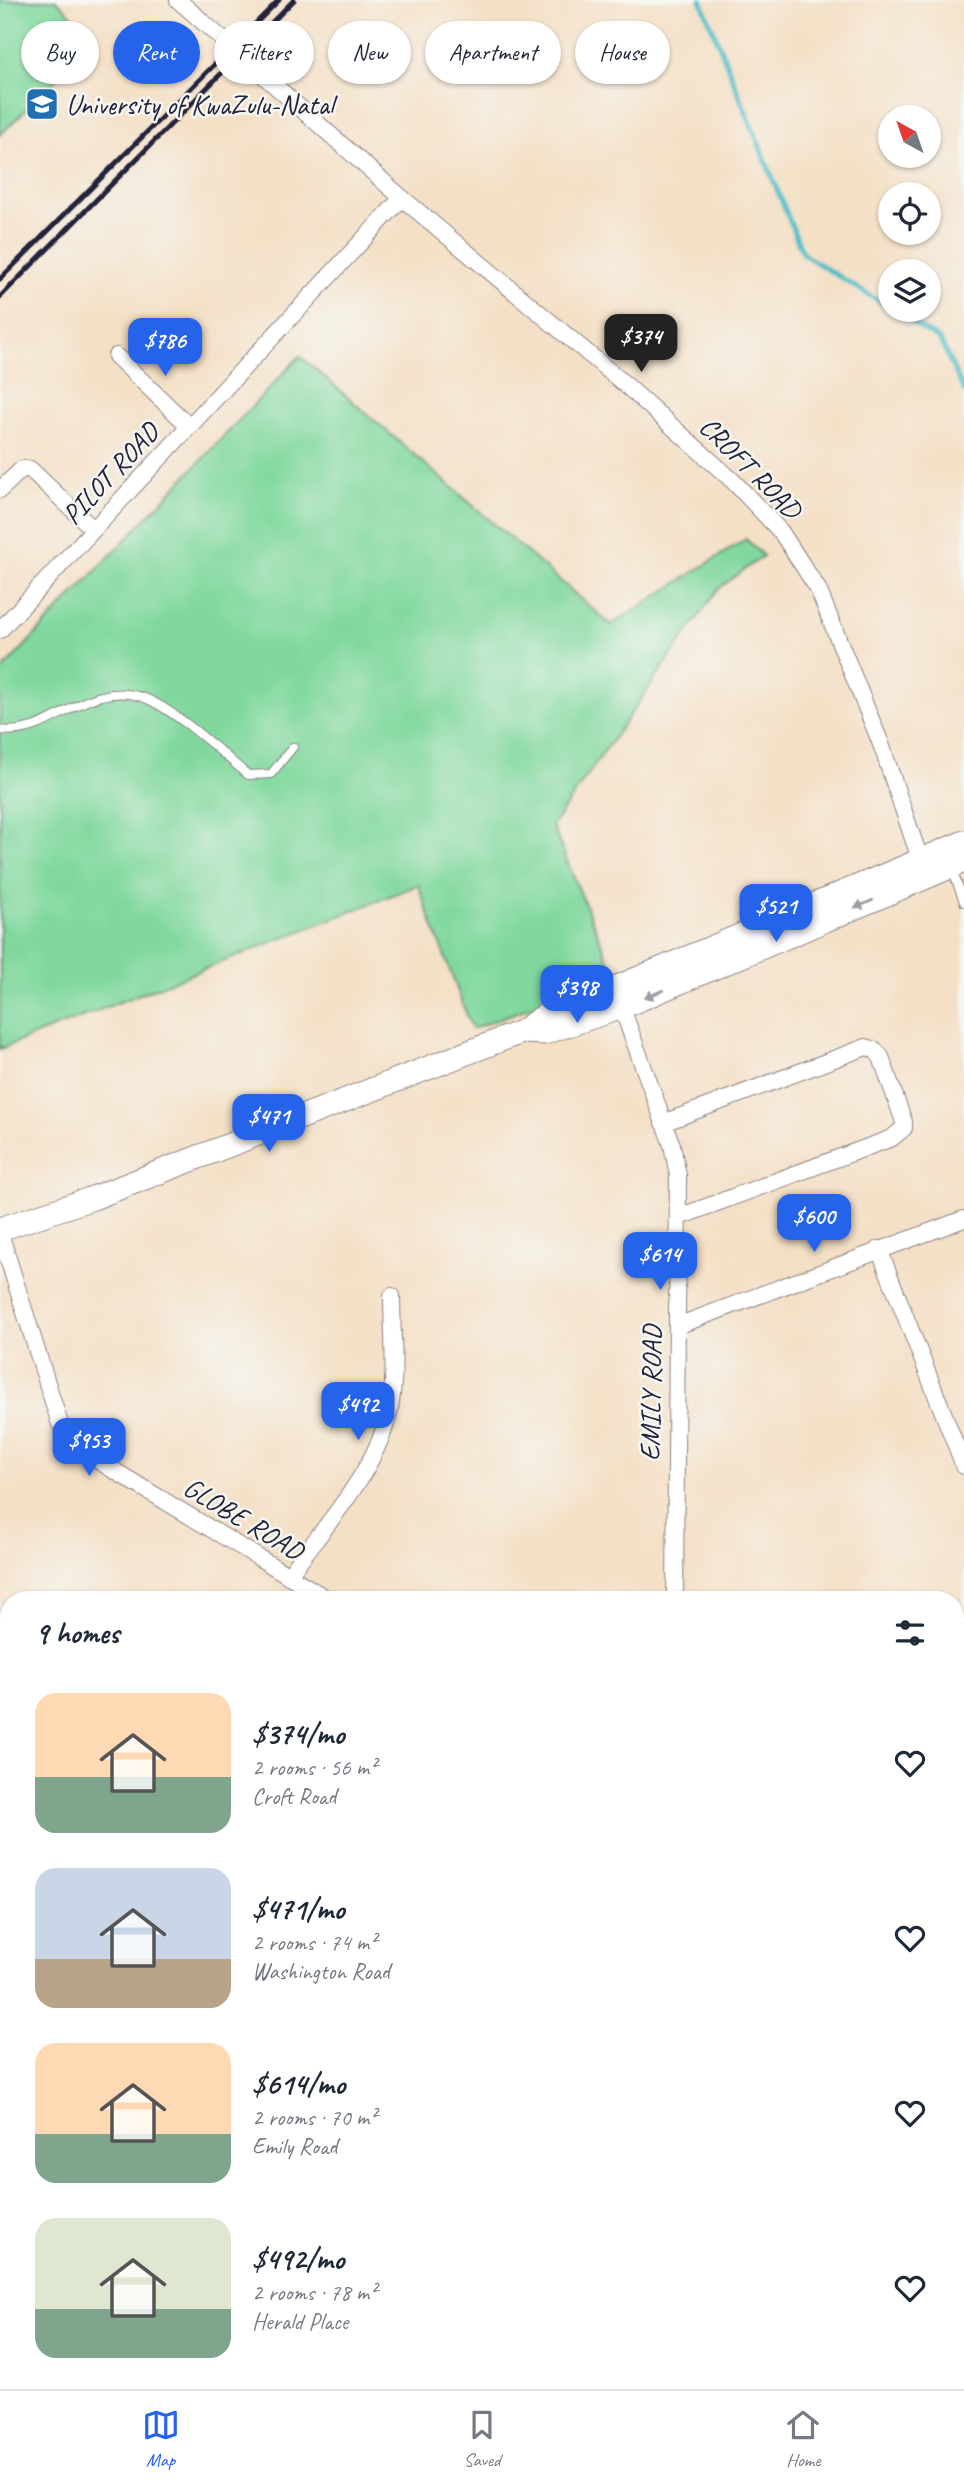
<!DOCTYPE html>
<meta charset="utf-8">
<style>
body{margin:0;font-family:Caveat,sans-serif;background:#f2f2f3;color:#1f2937;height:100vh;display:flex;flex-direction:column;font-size:26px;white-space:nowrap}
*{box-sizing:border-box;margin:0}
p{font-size:23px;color:#747a83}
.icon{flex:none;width:38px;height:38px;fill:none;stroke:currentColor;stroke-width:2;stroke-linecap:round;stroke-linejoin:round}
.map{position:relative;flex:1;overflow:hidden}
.drawer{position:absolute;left:0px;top:1591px;width:964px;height:800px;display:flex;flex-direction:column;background:#fff;border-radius:28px 28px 0 0;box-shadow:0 2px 5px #0004}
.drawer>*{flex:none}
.banner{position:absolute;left:21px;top:21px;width:922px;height:63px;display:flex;gap:14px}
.needle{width:46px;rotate:320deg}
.fabs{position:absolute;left:878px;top:105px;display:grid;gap:14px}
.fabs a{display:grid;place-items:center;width:63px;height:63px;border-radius:50%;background:#fff;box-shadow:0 2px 5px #0004;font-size:35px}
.price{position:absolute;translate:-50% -60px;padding:0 16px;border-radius:14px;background:#2563eb;color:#fff;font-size:23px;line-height:46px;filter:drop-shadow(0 2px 4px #0008)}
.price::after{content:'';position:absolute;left:50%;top:42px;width:21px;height:16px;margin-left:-10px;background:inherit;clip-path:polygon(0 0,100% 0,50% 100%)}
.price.current{background:#222;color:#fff}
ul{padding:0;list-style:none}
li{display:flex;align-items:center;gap:21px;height:175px;padding:0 35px}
li span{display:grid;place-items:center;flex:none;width:196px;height:140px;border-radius:21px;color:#555}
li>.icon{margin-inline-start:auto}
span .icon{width:84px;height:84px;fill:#fffc;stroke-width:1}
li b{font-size:30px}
h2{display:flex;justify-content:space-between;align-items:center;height:84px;padding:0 35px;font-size:30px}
.pill{padding:0 24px;border-radius:32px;background:#fff;box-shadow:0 2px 5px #0004;font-size:24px;line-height:63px}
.pill.current{background:#2563eb;color:#fff}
.dock{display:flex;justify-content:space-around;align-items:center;height:98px;border-top:2px solid #e0e1e3;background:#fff;font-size:19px;color:#747a83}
.dock a{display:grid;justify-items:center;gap:4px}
.dock .current{color:#2563eb}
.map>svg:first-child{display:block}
.green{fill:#80d89d;stroke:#517d6c;stroke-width:2}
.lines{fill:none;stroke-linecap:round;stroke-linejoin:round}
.stream{stroke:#4fbdc7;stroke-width:5}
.service-casing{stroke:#8b8180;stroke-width:10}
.minor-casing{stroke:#8b8180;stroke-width:18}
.secondary-casing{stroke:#8b8180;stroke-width:25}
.service{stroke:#fff;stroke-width:8}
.minor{stroke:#fff;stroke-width:16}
.secondary{stroke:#fff;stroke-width:23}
.rail{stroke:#22223b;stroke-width:5}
.oneway{fill:#9c9ca7}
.labels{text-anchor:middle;stroke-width:5;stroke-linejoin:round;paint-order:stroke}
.poi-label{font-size:28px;fill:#22223b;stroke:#f6f6f2;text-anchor:start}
.street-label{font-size:28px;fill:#22223b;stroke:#f6f6f2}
</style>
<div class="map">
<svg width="964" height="2389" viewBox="0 0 964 2389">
<rect width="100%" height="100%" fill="#f6f6f2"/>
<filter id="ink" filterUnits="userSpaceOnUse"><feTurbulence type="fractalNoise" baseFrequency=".0143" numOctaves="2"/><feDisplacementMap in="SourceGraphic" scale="14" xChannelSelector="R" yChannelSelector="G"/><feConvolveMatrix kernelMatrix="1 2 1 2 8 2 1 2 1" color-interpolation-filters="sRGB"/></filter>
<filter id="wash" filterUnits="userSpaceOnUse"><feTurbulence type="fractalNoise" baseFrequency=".00686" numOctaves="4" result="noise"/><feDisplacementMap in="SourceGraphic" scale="28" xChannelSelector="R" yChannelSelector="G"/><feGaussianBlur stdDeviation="1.57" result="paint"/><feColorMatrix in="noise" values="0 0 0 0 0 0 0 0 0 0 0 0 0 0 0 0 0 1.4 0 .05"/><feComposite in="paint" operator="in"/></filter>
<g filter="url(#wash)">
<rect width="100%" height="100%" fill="#f4e0c6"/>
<path class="green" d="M0,0h56l41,39 -97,96z
M300,356l311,269 135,-86 17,17 -45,33 -166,237 63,149 -143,54 -54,-144 -418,164v-377z"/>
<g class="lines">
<path class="stream" d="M701,0l102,254 88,55
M892,310l48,30 24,51"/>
</g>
</g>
<g filter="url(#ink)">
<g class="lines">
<defs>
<path id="service" d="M0,730c30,4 50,-11 76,-24 19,-10 41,-16 62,-10 29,6 86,59 110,79l23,-1 22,-27
M952,869l12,33"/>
<path id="minor" d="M178,0l224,198 225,188 106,95 48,51 37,57 63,155 42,124
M116,356l73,70
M0,490l22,-21h8l63,60
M0,630l402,-432
M619,1000l53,145 6,30 -3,425
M663,1123l203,-76 9,3 6,7 23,65v6l-12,10 -213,79
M0,1233l60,191 10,17 25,18 234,141
M879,1249l85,217
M677,1326l287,-107
M288,1576c36,-49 86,-102 101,-163 8,-36 3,-79 3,-117
M0,1841l9,5
M956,1962l8,5
M0,2116l9,-16
M39,2389l1,-7
M277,2389l4,-7"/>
<path id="secondary" d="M521,1032l23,1 78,-26 342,-146
M0,1229l93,-31 428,-166 29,-20 65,-24 349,-146"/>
</defs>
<use href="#service" class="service-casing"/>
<use href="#minor" class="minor-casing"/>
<use href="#secondary" class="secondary-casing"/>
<use href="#service" class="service"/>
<use href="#minor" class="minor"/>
<use href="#secondary" class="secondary"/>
<path class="rail" d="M0,279l279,-279
M0,297l294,-297"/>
</g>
<defs><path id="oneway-solid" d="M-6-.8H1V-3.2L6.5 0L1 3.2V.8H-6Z" transform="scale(1.75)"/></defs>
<g class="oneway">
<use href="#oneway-solid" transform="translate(864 904) rotate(157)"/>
<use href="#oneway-solid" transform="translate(654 994) rotate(157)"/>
</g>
</g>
<defs>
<symbol id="university-square" viewBox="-11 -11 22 22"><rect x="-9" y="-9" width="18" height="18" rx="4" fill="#1f6fb2" stroke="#f6f6f2"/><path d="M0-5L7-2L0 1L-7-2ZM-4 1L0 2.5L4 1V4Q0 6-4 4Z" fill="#fff"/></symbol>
</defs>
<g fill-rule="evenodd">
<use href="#university-square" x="23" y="85" width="38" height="38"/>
</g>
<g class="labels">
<g class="poi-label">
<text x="66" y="114">University of KwaZulu-Natal</text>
</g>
<g class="street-label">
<text transform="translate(751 467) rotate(45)" y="10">CROFT ROAD</text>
<text transform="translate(110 473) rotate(-47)" y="10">PILOT ROAD</text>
<text transform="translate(650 1393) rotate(-89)" y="10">EMILY ROAD</text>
<text transform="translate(244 1518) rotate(31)" y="10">GLOBE ROAD</text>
</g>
</g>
</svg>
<div class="fabs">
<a><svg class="needle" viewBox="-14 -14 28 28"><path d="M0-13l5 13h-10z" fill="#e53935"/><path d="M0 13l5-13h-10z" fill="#747a83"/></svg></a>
<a><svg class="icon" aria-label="locate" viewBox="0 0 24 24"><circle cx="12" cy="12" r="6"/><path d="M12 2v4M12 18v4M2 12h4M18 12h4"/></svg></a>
<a><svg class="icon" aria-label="layers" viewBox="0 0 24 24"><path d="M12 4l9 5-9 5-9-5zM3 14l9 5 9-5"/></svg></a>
</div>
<b class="price current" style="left:641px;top:374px">$374</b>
<b class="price" style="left:165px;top:378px">$786</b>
<b class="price" style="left:776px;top:944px">$521</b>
<b class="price" style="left:577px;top:1025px">$398</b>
<b class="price" style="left:269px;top:1154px">$471</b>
<b class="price" style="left:814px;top:1254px">$600</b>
<b class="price" style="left:660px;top:1292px">$614</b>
<b class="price" style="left:358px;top:1442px">$492</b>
<b class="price" style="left:89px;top:1478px">$953</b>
<div class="banner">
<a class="pill">Buy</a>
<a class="pill current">Rent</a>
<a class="pill">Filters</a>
<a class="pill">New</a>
<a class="pill">Apartment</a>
<a class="pill">House</a>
</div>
<section class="drawer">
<h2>9 homes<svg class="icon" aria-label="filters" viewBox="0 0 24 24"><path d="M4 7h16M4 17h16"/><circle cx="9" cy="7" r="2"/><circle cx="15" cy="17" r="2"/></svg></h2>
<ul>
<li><span style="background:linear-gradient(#ffd9b3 60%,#7fa58c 0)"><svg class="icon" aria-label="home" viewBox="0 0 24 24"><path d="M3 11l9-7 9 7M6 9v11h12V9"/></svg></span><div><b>$374/mo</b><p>2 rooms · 56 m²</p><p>Croft Road</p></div><svg class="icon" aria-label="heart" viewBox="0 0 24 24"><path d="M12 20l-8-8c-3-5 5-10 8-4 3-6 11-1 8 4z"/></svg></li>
<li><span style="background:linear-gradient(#c9d6e8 65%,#b9a48a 0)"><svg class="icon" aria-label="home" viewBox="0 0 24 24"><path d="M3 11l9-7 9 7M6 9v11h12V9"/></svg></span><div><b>$471/mo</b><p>2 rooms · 74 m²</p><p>Washington Road</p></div><svg class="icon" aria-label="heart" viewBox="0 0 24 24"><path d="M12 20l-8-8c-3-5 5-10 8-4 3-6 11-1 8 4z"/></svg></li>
<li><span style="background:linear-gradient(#ffd9b3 65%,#7fa58c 0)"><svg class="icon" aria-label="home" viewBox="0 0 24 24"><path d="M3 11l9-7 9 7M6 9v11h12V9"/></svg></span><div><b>$614/mo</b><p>2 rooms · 70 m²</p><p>Emily Road</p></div><svg class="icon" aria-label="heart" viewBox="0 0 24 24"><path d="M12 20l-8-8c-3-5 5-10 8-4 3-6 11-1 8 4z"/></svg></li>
<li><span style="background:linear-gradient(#dfe7d0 65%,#7fa58c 0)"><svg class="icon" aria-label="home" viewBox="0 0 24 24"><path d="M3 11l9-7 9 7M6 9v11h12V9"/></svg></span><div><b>$492/mo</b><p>2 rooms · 78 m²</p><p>Herald Place</p></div><svg class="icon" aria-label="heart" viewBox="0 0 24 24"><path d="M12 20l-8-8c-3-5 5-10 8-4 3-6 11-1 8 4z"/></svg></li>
</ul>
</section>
</div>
<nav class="dock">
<a class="current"><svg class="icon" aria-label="map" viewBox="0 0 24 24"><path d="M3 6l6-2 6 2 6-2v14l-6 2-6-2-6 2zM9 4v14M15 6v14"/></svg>Map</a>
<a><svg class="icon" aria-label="saved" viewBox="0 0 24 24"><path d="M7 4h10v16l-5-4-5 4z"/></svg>Saved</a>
<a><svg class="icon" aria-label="home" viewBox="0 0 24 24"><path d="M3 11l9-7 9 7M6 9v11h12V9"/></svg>Home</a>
</nav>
